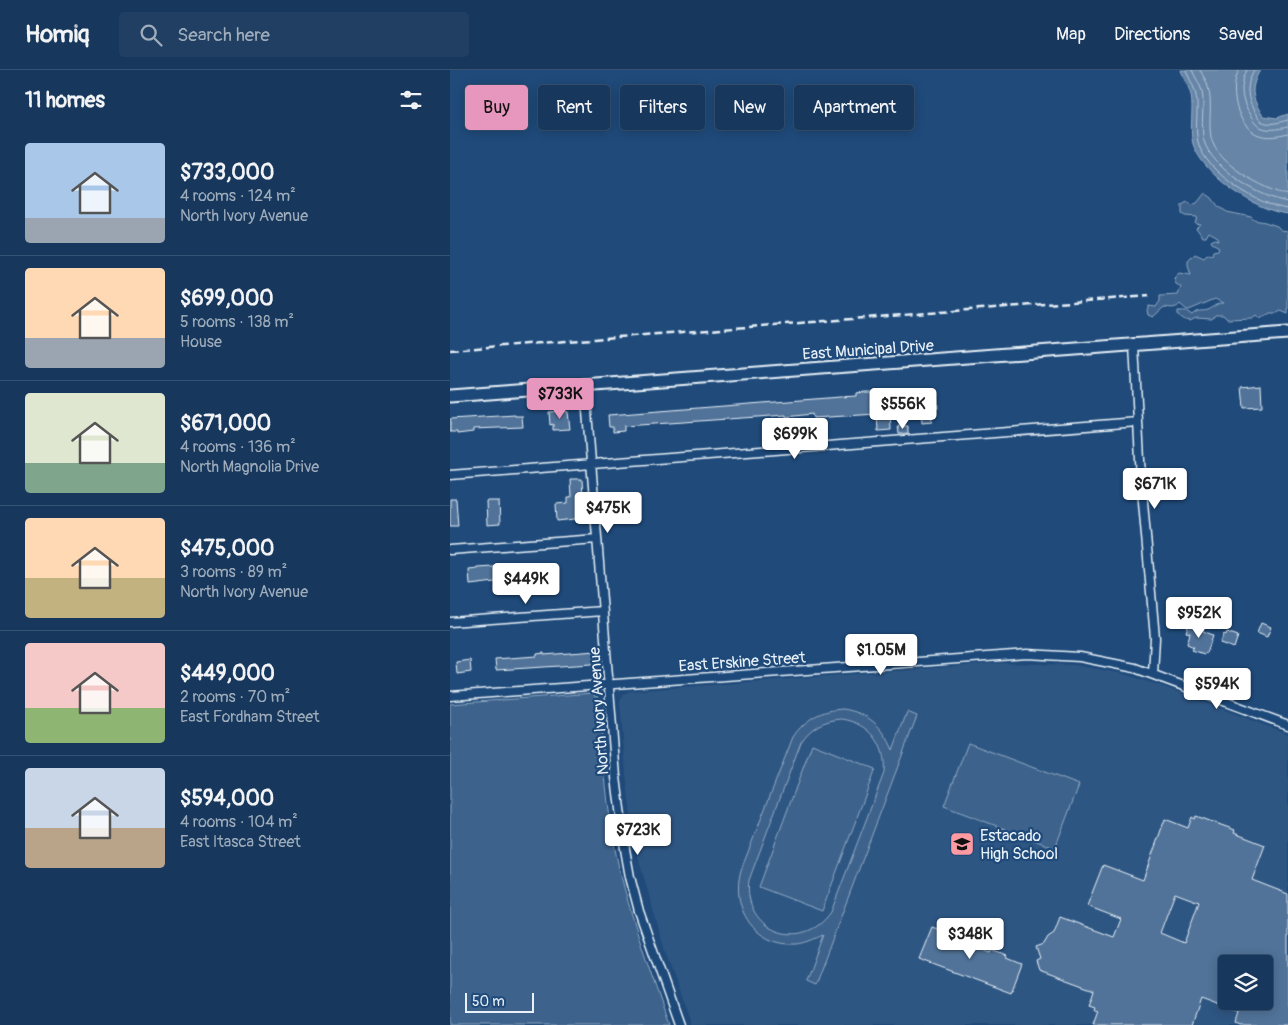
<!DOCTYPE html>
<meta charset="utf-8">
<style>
body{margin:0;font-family:Pangolin,sans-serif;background:#203f62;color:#f1f3f6;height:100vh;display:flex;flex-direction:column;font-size:19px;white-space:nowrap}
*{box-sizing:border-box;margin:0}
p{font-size:16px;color:#9eacbb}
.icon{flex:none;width:28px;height:28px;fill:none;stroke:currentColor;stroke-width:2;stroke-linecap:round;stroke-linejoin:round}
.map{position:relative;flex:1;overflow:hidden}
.details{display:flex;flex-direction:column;background:#17385c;width:450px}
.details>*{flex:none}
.guide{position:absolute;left:15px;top:15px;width:475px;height:45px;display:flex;gap:10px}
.buttons{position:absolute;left:768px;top:885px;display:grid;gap:10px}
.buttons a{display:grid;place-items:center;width:55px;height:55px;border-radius:5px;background:#17385c;box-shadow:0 2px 12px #0003,0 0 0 1px #365272;font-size:25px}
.scale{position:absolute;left:15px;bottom:12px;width:69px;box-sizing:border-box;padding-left:5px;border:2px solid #e8f1f8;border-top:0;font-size:14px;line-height:18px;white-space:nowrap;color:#e8f1f8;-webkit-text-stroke:4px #1f4a7a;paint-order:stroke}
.price{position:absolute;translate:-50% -42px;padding:0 11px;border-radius:5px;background:#fff;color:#222;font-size:16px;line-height:32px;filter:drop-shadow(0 1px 2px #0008)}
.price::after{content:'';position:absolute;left:50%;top:30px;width:15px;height:11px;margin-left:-8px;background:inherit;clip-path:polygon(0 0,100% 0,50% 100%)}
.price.on{background:#e797bd;color:#111}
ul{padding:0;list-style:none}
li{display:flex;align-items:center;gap:15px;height:125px;padding:0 25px}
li+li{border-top:1px solid #365272}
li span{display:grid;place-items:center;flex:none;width:140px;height:100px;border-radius:5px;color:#555}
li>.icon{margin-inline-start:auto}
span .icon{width:60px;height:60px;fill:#fffc;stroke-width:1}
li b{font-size:21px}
h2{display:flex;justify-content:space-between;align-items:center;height:60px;padding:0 25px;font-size:21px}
.tag{padding:0 18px;border-radius:5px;background:#17385c;box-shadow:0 2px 12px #0003,0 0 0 1px #365272;font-size:18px;line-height:45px}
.tag.on{background:#e797bd;color:#111}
header{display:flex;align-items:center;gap:30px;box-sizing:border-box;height:70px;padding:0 25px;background:#17385c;border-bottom:1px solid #365272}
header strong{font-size:24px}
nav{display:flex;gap:28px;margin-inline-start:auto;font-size:18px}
.search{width:350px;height:45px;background:#203f62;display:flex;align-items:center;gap:12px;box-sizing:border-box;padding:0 18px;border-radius:5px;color:#9eacbb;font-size:19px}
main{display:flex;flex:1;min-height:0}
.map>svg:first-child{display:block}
.built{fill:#2e5683;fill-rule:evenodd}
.green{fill:#3c628c;stroke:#92aac2;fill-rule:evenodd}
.water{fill:#6685a7;stroke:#9ab0c7}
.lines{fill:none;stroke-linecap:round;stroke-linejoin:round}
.shore{stroke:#b4c6d8;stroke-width:1}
.building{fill:#517399;stroke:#e8f1f8;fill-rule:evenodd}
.street-casing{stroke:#e8f1f8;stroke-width:11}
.secondary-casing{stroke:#e8f1f8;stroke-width:15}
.street{stroke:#1f4a7a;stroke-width:8}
.secondary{stroke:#1f4a7a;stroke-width:11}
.rail{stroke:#e8f1f8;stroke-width:2.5;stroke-dasharray:8 4;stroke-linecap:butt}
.labels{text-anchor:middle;stroke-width:4.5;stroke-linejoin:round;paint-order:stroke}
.street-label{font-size:16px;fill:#e8f1f8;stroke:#1f4a7a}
.poi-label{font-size:16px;fill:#e8f1f8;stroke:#1f4a7a;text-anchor:start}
</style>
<header>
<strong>Homiq</strong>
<div class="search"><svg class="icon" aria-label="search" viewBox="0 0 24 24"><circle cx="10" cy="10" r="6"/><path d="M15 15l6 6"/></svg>Search here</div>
<nav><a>Map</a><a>Directions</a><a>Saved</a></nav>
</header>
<main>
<section class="details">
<h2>11 homes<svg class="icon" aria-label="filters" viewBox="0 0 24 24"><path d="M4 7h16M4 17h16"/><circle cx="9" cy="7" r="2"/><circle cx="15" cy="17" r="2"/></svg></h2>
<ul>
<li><span style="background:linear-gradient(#a9c7e8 75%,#9aa5b1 0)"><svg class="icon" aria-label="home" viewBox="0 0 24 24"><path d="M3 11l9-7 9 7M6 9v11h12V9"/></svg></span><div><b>$733,000</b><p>4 rooms · 124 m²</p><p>North Ivory Avenue</p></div></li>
<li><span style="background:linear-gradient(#ffd9b3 70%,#9aa5b1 0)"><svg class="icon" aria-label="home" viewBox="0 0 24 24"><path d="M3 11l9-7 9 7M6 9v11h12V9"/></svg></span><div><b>$699,000</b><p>5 rooms · 138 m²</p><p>House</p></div></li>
<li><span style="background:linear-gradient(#dfe7d0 70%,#7fa58c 0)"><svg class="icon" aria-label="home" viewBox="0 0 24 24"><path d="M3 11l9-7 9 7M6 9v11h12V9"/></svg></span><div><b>$671,000</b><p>4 rooms · 136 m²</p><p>North Magnolia Drive</p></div></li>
<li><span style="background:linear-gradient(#ffd9b3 60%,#c2b280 0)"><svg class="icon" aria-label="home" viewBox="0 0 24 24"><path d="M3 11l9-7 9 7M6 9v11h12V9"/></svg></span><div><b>$475,000</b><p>3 rooms · 89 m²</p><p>North Ivory Avenue</p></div></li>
<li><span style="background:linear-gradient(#f6c9c9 65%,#8fb573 0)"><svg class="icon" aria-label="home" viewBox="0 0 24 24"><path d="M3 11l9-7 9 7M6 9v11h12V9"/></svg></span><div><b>$449,000</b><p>2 rooms · 70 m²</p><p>East Fordham Street</p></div></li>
<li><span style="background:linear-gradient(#c9d6e8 60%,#b9a48a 0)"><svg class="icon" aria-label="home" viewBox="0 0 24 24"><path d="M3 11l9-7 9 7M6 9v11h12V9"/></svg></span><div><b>$594,000</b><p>4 rooms · 104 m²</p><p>East Itasca Street</p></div></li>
</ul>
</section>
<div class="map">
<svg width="838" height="955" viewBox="0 0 838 955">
<rect width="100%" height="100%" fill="#1f4a7a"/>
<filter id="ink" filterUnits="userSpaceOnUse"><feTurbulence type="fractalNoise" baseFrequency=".02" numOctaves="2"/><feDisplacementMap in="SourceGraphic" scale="10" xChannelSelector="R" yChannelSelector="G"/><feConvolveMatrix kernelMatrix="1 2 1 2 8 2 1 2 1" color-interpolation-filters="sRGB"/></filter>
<g filter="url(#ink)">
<path class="built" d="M550,593l75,2 49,9 40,13 124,47v291h-597l-26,-74 -25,-87 -8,-39 -6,-52 -6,-71 3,-8 7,-3zM776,894h38v37h-38z"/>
<path class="green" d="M755,123l7,5 6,8 9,6 24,5 3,3 11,2 12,4 4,4 7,1v83l-7,-3 -4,2h-7l-10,6 -4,-4 -4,3 -25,1 -4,-4h-8l-3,4 -16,-1 -6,3 -5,-1 -7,-5v-4h8l6,4c6,-6 9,-3 16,-5 6,-2 7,-7 15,-7l-8,-4 -26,11h-2l-7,-6c-4,5 -9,4 -16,3l-11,10 -5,-2 -1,-5 2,-4 7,1 4,-6v-5l18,-1 3,-8 -5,-3 -2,-6 5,-5 12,2 -3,-9v-5l7,-7 9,4 4,-4 4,1 1,-4 5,-1 1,-3 -7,-4 -1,-2 4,-2 3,1v-3l-9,-5 -3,5h-3l-7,-9 4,-4 -5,-1 2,-6 -12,-1 -3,-2v-9l5,-3 5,3 5,-2z
M143,623h4l-3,2 1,2 2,-1 2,5c5,56 7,112 20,167 13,53 32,105 50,157h-219v-321z
M393,639c25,4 40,17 50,41l14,-38 10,4 -102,269 -9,-4 17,-46c-9,4 -17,8 -26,9 -42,3 -67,-36 -56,-74l52,-133c12,-18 28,-27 50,-28zM392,649c28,4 45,26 42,54l-53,139c-29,42 -89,19 -82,-32l52,-138c10,-15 23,-22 41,-23z
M518,673l111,42 -24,63 -111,-42z
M362,674l63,25 -53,142 -63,-24z"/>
<path class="water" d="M731,0h79c-11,20 -8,28 3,46l14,2 11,-4v100c-32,-3 -85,-39 -95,-70 -4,-16 1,-33 -2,-49 -2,-9 -8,-16 -10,-25z"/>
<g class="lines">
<path class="shore" d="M736,0c2,7 7,14 9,21 5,17 -1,34 3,51 7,30 61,64 90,67
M742,0c3,7 8,14 10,21 3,16 -2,34 2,50 8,28 57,57 84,61
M750,0c3,6 7,11 8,17 5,17 0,34 3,50 5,27 53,52 77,58
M789,0c-10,18 -3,51 14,62 10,7 24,5 35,2
M797,0c-8,16 -6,30 3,45 2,4 4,8 7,10 9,7 21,4 31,2
M804,0c-8,14 -8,26 0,41 2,3 4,8 7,10 8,5 19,1 27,-1"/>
</g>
<path class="building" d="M811,315l1,22 -18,1 -2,-21z
M479,319l2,4h5l2,15 -7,2 1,12 -10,1 -1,-12 -31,1 1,18 -13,1 -1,-17 -64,4 -1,-4 -26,3v-2l-102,7 -60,4v5l-11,1v-5h-4l-1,-12 232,-18 16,-1v-3l10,-1h21l2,3 29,-1 1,-4z
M113,341l5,1 2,17 -17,1v-6l-3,1 -1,-13z
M65,345v1h7l1,11 -50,2v3l-16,2v-2h-7v-13z
M448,356h10v8h-9z
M120,409h12l2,39 -27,3 -1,-17 12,-1v-6h3z
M0,429h6l2,27h-8z
M36,431h13l1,23 -13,1z
M69,493l1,1h21v10l-39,2 1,5 -33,4 -1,-15 9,-1v-1l31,-2v-2z
M739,553l15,5 -1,3 10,4 -6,18 -3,1 -12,-4 2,-3 -7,-3 3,-11 -4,-1z
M811,553l10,4 -4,10 -10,-4z
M777,562l11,4 -4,12 -14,-5 4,-9 2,1z
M146,581l1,12 -5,1 -96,6 -1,-11 42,-3v-2l7,-1v2z
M20,590l1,12 -14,2 -1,-12z
M746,746l39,14 -1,3 31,12 -13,35 36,14v131h-48l-4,-2 3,-10 -38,-14 -9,26h-99l5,-14 -4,-1 1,-3 -6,-2 5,-15 -55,-20 -3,-9 4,-2 -4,-12 8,-3 4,-7 6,-4 6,-16 54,20 7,-18 -34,-13 16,-41 40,15 22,-61 23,9 4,-11 3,2zM725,823l24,9 -15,41 -24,-10zM776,894h38v37h-38z
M482,857l36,13 -1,3 24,10 1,-3 16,6 -1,2 15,6 -11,29 -92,-34z"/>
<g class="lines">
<defs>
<path id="street" d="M684,275l7,134 14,159 -2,36
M135,316l31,391 9,72 5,28 9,34 40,114
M0,405l688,-53
M0,480l147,-11
M0,552l153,-11
M0,626l577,-42 53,3 55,11 153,57"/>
<path id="secondary" d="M0,326l838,-63"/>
</defs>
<use href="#street" class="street-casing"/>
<use href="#secondary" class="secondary-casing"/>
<use href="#street" class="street"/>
<use href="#secondary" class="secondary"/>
<path class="rail" d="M0,280l699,-54"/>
</g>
</g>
<defs>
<symbol id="school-square" viewBox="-11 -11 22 22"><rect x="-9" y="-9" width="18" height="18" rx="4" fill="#ff9aa2" stroke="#1f4a7a"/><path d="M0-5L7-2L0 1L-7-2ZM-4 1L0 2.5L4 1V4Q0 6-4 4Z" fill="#111"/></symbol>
</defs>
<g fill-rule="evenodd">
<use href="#school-square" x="498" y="760" width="28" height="28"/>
</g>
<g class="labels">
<g class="street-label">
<text transform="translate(418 279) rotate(-4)" y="6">East Municipal Drive</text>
<text transform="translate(292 591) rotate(-4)" y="6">East Erskine Street</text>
<text transform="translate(148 641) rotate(-94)" y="6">North Ivory Avenue</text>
</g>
<g class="poi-label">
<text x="530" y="771">Estacado<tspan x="530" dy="18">High School</tspan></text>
</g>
</g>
</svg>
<div class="buttons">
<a><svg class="icon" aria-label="layers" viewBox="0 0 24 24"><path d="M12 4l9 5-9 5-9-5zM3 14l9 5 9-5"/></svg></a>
</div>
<div class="scale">50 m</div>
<b class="price on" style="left:110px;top:350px">$733K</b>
<b class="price" style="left:453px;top:360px">$556K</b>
<b class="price" style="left:345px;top:390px">$699K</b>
<b class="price" style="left:705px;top:440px">$671K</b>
<b class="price" style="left:158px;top:464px">$475K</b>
<b class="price" style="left:76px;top:535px">$449K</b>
<b class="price" style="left:749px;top:569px">$952K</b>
<b class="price" style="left:431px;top:606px">$1.05M</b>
<b class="price" style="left:767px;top:640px">$594K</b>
<b class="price" style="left:188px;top:786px">$723K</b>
<b class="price" style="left:520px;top:890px">$348K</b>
<div class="guide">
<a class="tag on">Buy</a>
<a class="tag">Rent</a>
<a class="tag">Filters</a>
<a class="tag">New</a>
<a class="tag">Apartment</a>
</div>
</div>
</main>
